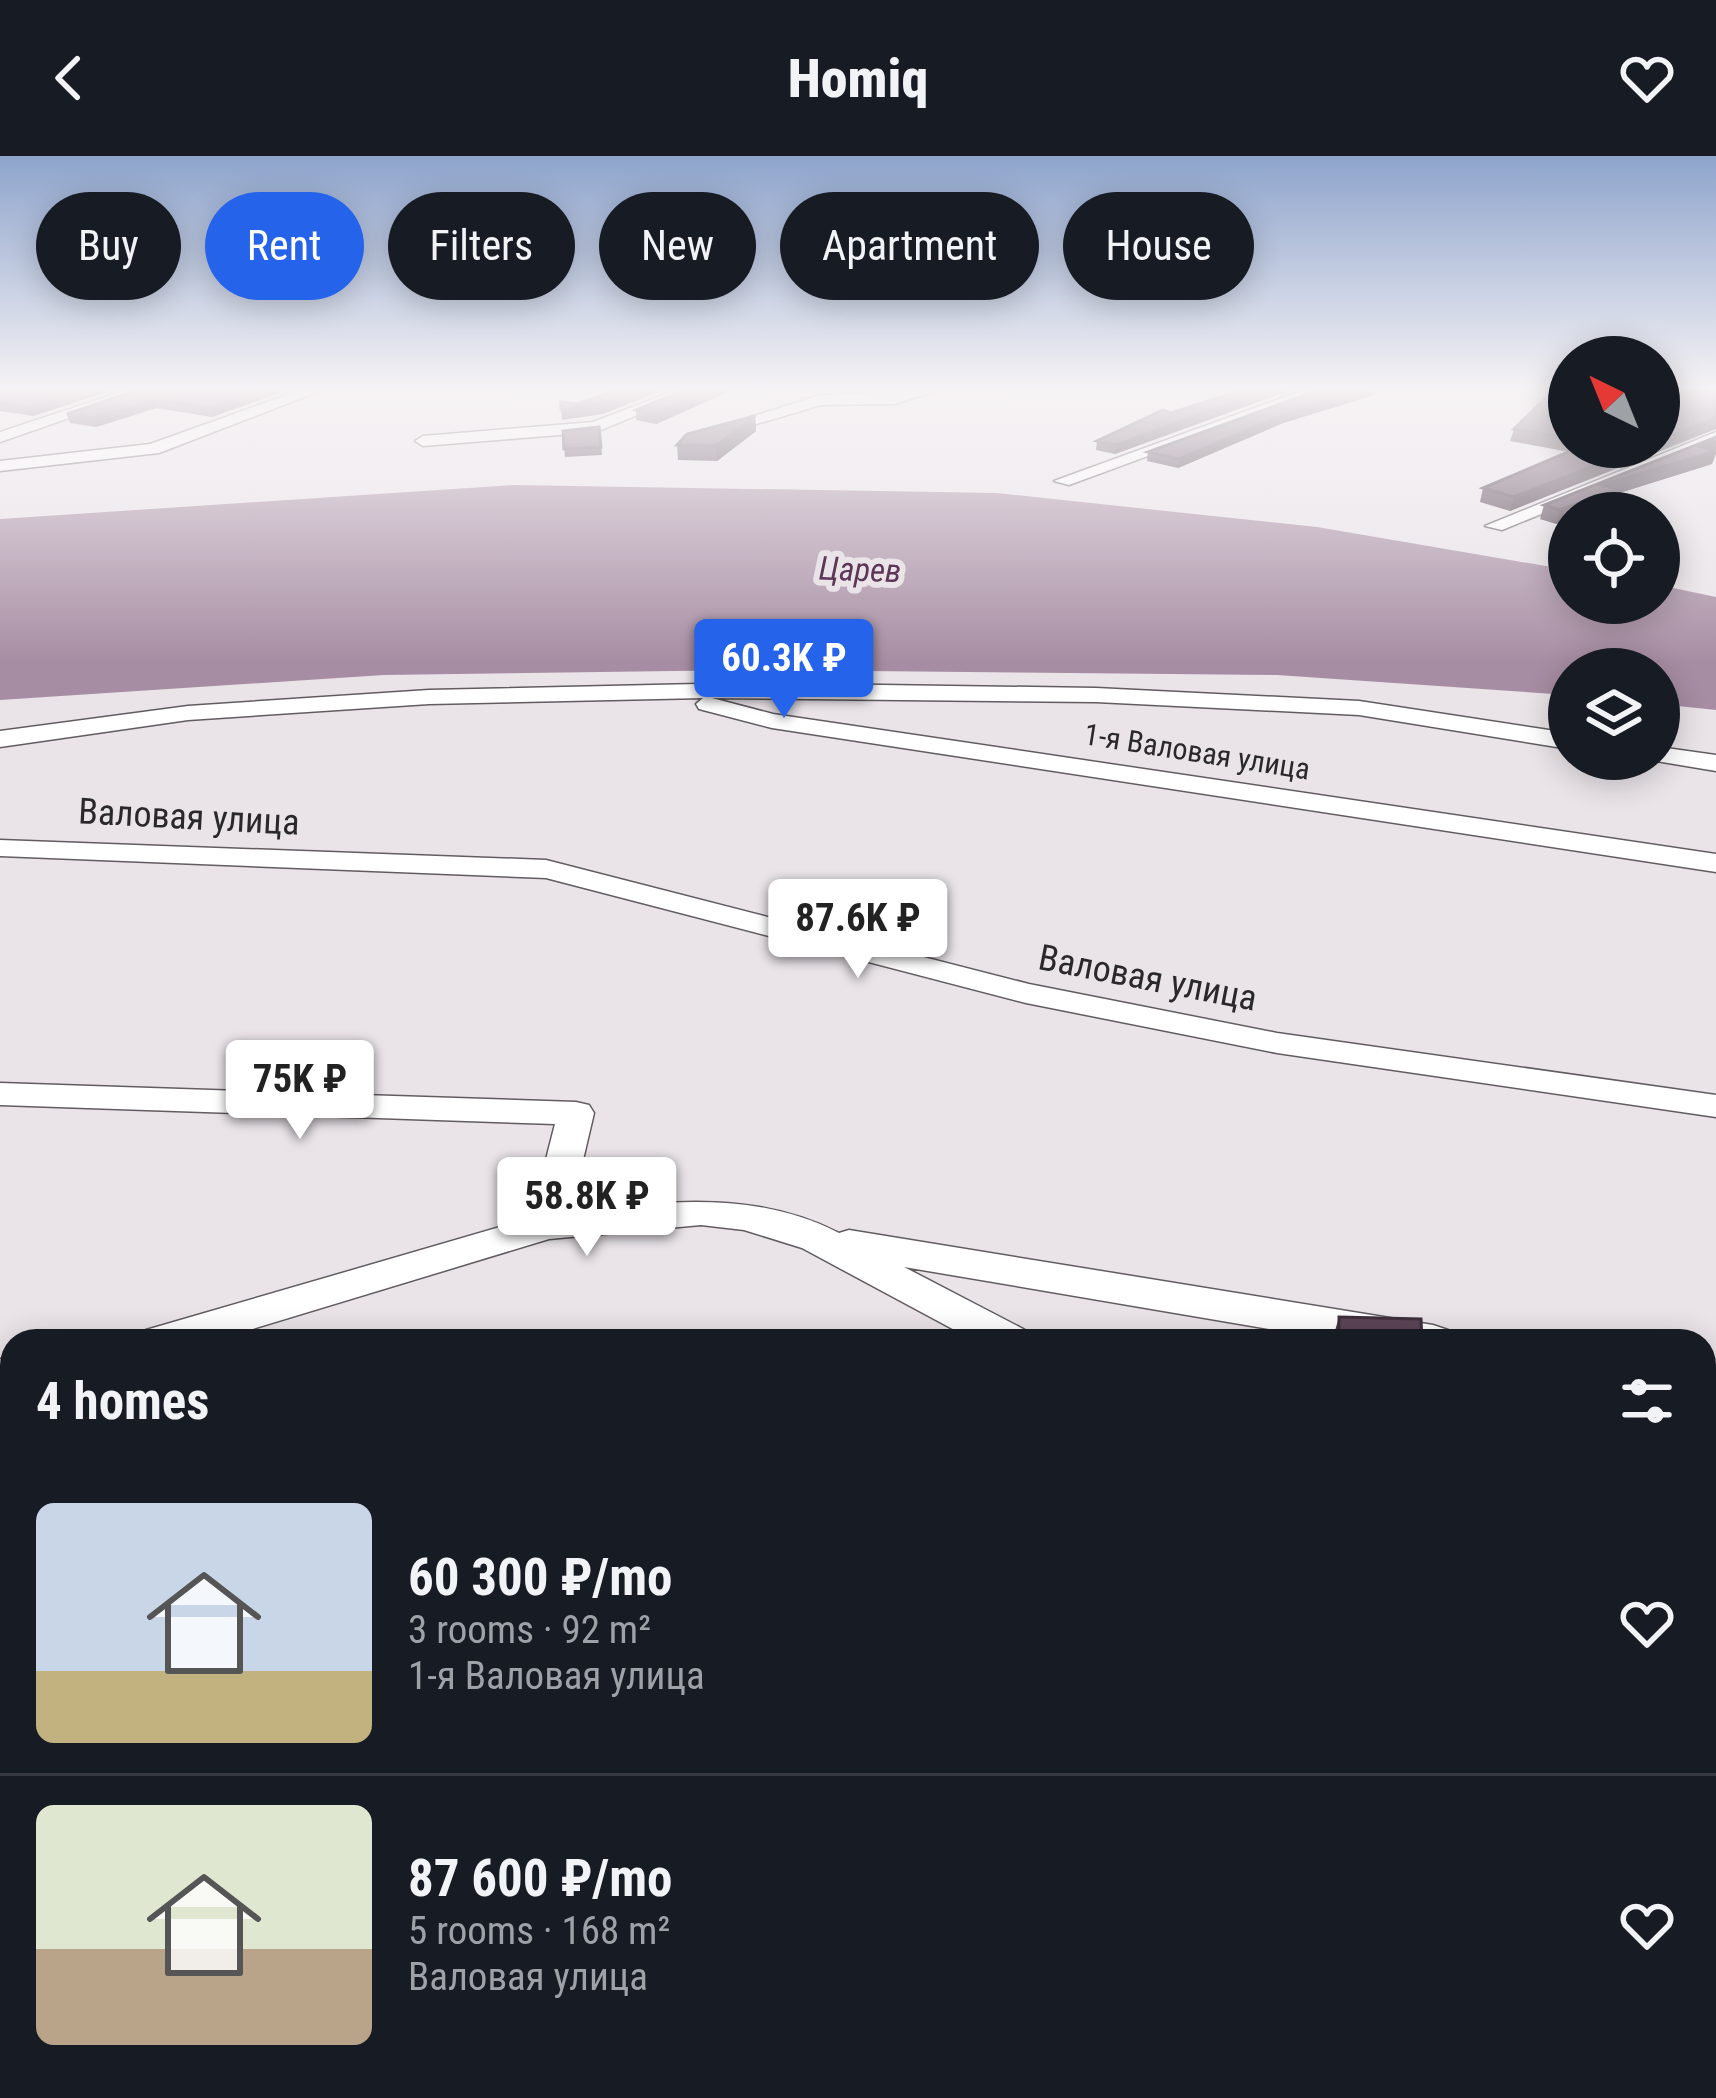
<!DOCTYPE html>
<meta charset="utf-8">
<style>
body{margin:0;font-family:"Roboto Condensed",sans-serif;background:#242831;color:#f1f3f6;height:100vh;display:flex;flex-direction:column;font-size:45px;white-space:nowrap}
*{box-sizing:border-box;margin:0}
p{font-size:39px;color:#9ea1a6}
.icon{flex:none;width:66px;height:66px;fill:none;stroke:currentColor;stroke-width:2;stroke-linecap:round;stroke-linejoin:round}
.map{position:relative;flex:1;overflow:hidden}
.drawer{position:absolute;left:0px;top:1173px;width:1716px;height:771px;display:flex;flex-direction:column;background:#171b24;border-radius:36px 36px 0 0;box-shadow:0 6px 30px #0003}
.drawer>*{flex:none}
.hud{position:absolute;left:36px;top:36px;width:1644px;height:108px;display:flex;gap:24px}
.needle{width:78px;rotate:317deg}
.fabs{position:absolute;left:1548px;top:180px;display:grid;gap:24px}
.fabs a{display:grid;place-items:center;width:132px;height:132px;border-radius:50%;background:#171b24;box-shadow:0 6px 30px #0003;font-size:60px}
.price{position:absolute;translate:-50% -102px;padding:0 27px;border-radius:12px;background:#fff;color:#222;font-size:39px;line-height:78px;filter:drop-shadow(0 3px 6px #0008)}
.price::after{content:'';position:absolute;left:50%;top:72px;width:36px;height:27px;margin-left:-18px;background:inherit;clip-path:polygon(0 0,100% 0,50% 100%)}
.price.current{background:#2563eb;color:#fff}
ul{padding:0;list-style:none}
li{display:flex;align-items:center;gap:36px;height:300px;padding:0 36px}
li+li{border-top:3px solid #363941}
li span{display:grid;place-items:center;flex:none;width:336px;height:240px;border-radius:18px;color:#555}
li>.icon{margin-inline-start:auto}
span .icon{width:144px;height:144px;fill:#fffc;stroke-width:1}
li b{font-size:51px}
h2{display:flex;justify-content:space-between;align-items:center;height:144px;padding:0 36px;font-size:51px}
.chip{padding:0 42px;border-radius:54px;background:#171b24;box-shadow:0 6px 30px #0003;font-size:42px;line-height:108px}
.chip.current{background:#2563eb;color:#fff}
header{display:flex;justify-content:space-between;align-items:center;height:156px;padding:0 36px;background:#171b24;font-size:54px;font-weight:800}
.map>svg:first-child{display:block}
.water{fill:#a78da3}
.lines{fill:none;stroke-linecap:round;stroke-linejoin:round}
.street-casing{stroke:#625c61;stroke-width:3}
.street{fill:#fff;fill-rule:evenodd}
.wall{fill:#4e3a4b}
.shaded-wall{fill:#40303d}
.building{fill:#5b4457;stroke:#40303d;stroke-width:3}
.labels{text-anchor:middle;stroke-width:12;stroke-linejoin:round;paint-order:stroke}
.far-street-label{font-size:30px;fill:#2a282a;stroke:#eae4e9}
.far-water-label{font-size:33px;font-style:italic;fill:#5d3758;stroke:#eae4e9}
.street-label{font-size:36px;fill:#2a282a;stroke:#eae4e9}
</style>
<header><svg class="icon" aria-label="back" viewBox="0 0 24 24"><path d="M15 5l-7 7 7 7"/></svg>Homiq<svg class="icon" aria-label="heart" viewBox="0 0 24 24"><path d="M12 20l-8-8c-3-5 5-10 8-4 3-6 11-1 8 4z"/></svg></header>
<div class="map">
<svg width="1716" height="1942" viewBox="0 0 1716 1942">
<rect width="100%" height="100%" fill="#eae4e9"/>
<path class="water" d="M514,329l482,8 321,34 252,43v33h90v-18l57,12v113l-57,-6v-35h-90v26l-292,-20 -528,-5 -365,5 -384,25v-181z"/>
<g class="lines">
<defs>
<path id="street" d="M124,235h23l-147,51v-10z
M298,235h22l-161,62 -159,18v-10l150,-17z
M674,235h22l-100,41 -173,14 -8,-5 8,-5 170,-14z
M909,235h26l-40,13 -74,1 -112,33 -8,-5 119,-38z
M1301,235h23l-255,94 -15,-4z
M1716,276v11l-214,87 -17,-4z
M743,527l353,5 263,13 210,32v16l-210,-34 -263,-13 -384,-4 61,16 943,140v18l-944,-144 -73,-19 -3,-5 7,-6 -274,6 -241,16 -188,27v-16l188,-25 241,-16z
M1659,591l57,8v16l-66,-11 9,-1z
M0,684l546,20 483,124 248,49 439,62v22l-439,-64 -251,-50 -480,-125 -546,-22z
M0,927l576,19 13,3 5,8 -23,98c91,-9 183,-22 268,22l10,-3 584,95 15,5 6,11h-114l-436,-74 121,63 6,11h-56l-173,-93 -58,-18 -43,-5 -152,14 -336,102h-73l6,-11 385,-112 24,-94 -555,-19z
M12,1201v32l-12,2v-32z
M1704,1210l12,2v34l-12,-2z
M1704,1776l12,5v78l-12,-5z"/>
</defs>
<use href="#street" class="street-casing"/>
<use href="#street" class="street"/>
</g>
<path class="wall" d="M0,235h110l-77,25 -33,-5z
M134,235h151l-73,26 -56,-9 -60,19 -26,-4 -3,-9z
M682,235h48l-74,33 -20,-4v-10z
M1239,235h49l-173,63 -19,-4 1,-9 74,-28z
M1569,235v56h90l-149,64 -30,-9 3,-14 86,-36 -59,-11 4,-12z
M1374,239l-91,28 -105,45 -31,-7 1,-9z
M755,260l1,15 -39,30 -39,-1 -1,-15z
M599,271l3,28 -37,2 -2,-26z
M1712,308l-96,30 -3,9 -44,10v7l-13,4 -16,-5 4,-14z
M1339,1161l83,24h-90z
M1704,1488h12v273l-5,1 -7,-10z"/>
<path class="shaded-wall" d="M82,235h28l-77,25 -3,-8z
M259,235h26l-73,26 -2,-9z
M634,235h27l-58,23 -41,6 -1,-11z
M706,235h24l-74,33 -1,-10z
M1266,235h22l-173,63 1,-9z
M1360,235h14v4l-91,28 -105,45 1,-9 106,-45z
M154,244l2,8 -60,19 -2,-9z
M755,260l1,15 -39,30 -1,-15z
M1716,262v11l-206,82 4,-14 129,-50h16v-6z
M1716,285v13l-4,10 -96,30 -3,9 -27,10h-17v7l-13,4 4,-14 42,-25 96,-39z"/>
<path class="building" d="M0,235h82l-52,17 -30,-5z
M134,235h125l-49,17 -56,-8 -60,18 -27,-4z
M614,235h20l-32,12 -41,6v-7l17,2z
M682,235h24l-51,23 -19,-4z
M1239,235h27l-150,54 -19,-4 66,-31 8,3z
M1316,235h44l-75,23 -106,45 -31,-7z
M1553,235h16v47l-55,-9z
M1659,235h57v27l-57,23z
M755,260l-39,30 -39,-1 10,-11z
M599,271l2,20 -37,2 -1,-18z
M1716,281v4l-18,5 18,5 -114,34 16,4 -58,21 -16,-5z
M1580,291h63l-129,50 -31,-9z
M1339,1161l82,2 1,22h-83z
M1715,1486l1,2v201l-12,-19v-182z"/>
<linearGradient id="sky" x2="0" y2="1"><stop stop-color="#8ea4cc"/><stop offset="0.46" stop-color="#f6f3f5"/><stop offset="1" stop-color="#f6f3f5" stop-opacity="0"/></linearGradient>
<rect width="1716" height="507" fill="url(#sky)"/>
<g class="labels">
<g class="far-street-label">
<text transform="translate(1197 596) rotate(9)" y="10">1-я Валовая улица</text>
</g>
<g class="far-water-label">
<text transform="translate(860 413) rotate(2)" y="12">Царев</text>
</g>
<g class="street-label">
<text transform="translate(189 660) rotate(3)" y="13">Валовая улица</text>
<text transform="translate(1148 821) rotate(11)" y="13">Валовая улица</text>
</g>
</g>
</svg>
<div class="fabs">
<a><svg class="needle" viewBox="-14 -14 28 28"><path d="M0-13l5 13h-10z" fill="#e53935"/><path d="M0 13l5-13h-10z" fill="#9ea1a6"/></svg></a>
<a><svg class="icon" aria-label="locate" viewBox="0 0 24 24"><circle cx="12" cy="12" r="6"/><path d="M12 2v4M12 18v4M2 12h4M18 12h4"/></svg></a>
<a><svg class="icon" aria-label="layers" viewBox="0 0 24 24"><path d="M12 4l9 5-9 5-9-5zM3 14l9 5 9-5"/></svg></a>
</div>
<b class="price current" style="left:784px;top:565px">60.3K ₽</b>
<b class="price" style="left:858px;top:825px">87.6K ₽</b>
<b class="price" style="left:300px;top:986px">75K ₽</b>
<b class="price" style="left:587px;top:1103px">58.8K ₽</b>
<div class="hud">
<a class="chip">Buy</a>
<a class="chip current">Rent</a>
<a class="chip">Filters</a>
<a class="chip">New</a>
<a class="chip">Apartment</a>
<a class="chip">House</a>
</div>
<section class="drawer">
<h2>4 homes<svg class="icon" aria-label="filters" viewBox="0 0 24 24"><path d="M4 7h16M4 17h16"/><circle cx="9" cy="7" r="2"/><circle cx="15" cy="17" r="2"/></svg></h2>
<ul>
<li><span style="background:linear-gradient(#c9d6e8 70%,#c2b280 0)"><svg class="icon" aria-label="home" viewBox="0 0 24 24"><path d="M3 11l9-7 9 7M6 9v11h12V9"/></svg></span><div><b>60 300 ₽/mo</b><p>3 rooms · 92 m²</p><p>1-я Валовая улица</p></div><svg class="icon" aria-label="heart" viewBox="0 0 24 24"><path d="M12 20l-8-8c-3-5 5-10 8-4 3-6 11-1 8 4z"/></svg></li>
<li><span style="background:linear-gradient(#dfe7d0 60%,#b9a48a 0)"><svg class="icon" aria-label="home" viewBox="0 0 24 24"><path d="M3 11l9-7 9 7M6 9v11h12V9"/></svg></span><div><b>87 600 ₽/mo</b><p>5 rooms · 168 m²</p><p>Валовая улица</p></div><svg class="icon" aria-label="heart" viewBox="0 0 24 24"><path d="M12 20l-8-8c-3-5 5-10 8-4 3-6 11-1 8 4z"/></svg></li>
</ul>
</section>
</div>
